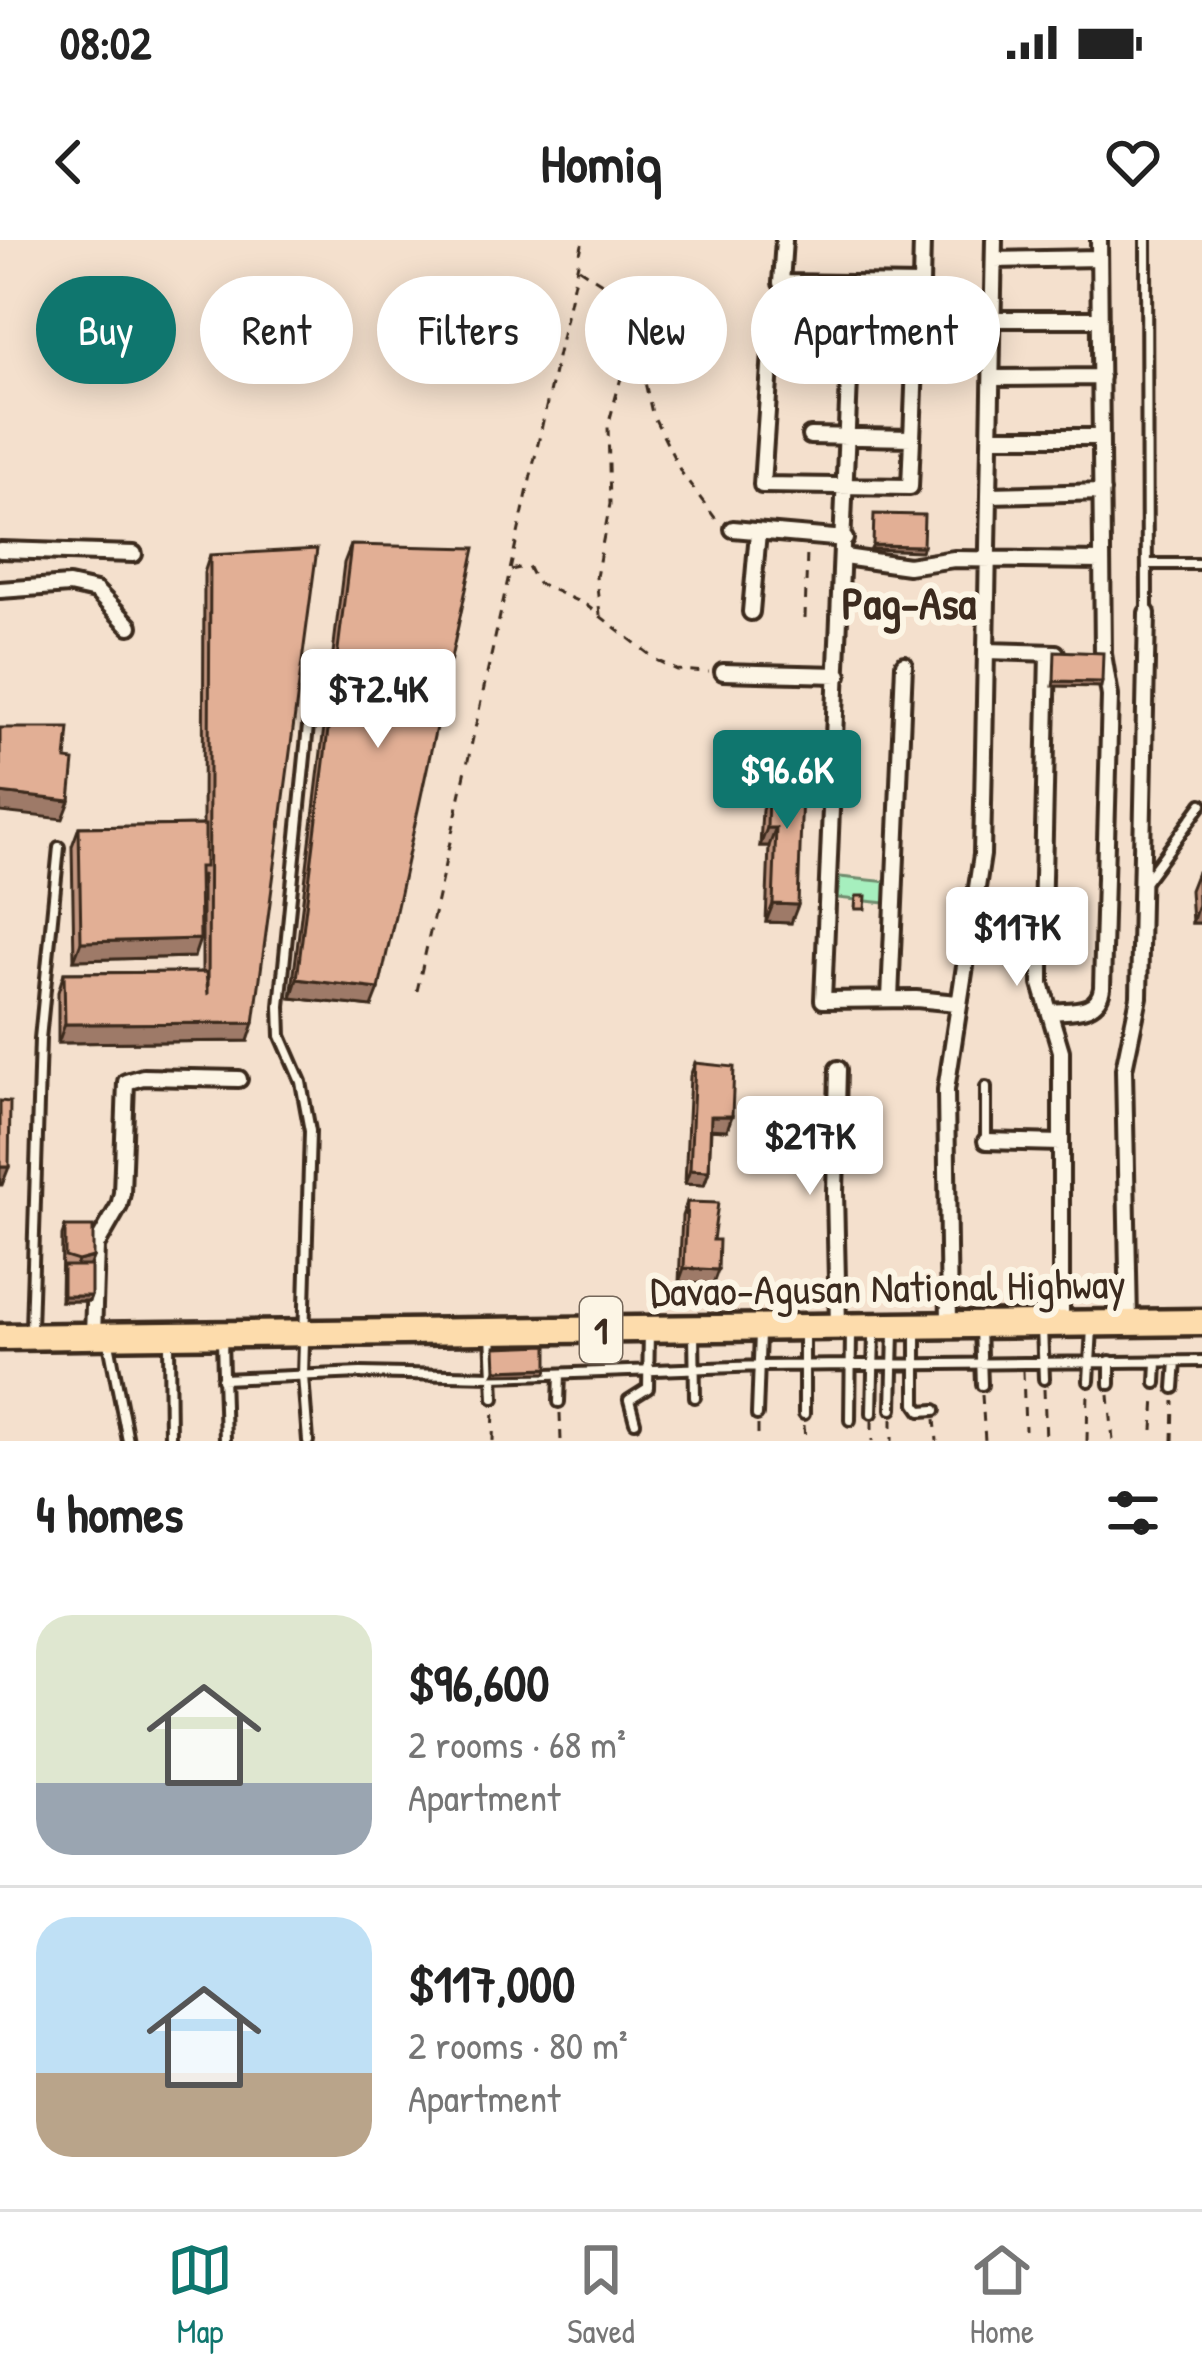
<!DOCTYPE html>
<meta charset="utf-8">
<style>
body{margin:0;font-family:"Patrick Hand",sans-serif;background:#f6f6f6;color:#222;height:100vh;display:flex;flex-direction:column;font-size:45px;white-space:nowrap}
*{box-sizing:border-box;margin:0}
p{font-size:39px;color:#767676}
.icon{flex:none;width:66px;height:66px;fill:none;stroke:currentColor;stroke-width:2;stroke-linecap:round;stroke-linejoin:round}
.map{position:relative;height:1201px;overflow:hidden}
.details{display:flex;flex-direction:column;background:#fff;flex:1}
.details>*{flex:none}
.banner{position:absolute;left:36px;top:36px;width:1131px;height:108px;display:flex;gap:24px}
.price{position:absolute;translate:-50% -102px;padding:0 27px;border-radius:12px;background:#fff;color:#222;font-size:39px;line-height:78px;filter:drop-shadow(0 3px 6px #0008)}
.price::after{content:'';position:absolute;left:50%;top:72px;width:36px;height:27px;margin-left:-18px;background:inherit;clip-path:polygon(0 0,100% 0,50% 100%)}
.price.on{background:#0f766e;color:#fff}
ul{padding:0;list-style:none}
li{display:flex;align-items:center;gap:36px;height:300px;padding:0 36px}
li+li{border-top:3px solid #e0e0e0}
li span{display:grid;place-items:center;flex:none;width:336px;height:240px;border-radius:36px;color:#555}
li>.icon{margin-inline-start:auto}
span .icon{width:144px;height:144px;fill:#fffc;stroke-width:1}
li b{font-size:51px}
h2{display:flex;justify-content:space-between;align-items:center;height:144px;padding:0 36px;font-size:51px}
.chip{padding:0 42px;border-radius:54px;background:#fff;box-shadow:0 6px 30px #0003;font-size:42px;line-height:108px}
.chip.on{background:#0f766e;color:#fff}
.status{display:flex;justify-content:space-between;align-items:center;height:84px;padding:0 60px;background:#fff;direction:ltr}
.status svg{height:33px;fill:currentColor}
header{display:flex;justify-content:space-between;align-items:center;height:156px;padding:0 36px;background:#fff;font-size:54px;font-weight:700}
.tab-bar{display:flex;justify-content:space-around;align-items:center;height:168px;border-top:3px solid #e0e0e0;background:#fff;font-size:33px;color:#767676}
.tab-bar a{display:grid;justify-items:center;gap:6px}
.tab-bar .on{color:#0f766e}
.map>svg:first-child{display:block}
.garden{fill:#a6efbe;stroke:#708c6e;stroke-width:3}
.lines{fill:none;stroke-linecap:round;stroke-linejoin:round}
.lane-casing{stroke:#3b2a1e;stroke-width:16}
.street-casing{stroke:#3b2a1e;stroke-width:22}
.highway-casing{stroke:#3b2a1e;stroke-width:33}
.path{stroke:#3b2a1e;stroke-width:3;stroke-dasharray:9 9;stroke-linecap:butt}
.lane{stroke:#fcf5e5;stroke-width:8}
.street{stroke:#fcf5e5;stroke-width:14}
.highway{stroke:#fddcac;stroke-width:24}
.wall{fill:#c29680;stroke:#3b2a1e;stroke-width:3}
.shaded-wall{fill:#9e7a68;stroke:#3b2a1e;stroke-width:3}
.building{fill:#e2af95;stroke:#3b2a1e;stroke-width:3}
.labels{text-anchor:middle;stroke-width:12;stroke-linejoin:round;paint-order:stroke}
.shield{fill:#fcf5e5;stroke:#75675a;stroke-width:3}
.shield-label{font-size:39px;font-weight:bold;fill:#3b2a1e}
.street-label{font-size:42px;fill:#3b2a1e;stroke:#fcf5e5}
.neighbourhood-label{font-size:45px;font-weight:bold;fill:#3b2a1e;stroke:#fcf5e5}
</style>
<div class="status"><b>08:02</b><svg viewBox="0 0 49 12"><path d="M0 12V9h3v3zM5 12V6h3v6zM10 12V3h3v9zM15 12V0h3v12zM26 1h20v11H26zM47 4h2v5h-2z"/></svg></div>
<header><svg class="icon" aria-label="back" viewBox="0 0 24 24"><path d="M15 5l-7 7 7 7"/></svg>Homiq<svg class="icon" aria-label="heart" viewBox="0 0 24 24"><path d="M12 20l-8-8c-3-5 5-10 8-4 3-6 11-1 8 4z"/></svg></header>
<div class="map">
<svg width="1202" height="1201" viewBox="0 0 1202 1201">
<rect width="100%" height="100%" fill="#f4e0cd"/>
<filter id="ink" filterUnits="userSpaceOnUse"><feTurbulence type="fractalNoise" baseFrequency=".00833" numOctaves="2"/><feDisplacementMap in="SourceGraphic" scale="24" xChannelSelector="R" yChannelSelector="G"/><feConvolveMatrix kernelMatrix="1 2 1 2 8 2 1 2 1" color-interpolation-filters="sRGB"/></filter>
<g filter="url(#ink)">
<path class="garden" d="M840,637l49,5 -3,21 -49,-5z"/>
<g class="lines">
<defs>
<path id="lane" d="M1146,0l1,373
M1147,324h55
M1146,640l56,-76
M986,847v53
M980,1087l2,58
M1042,1087l2,52
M31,1089l9,-290 19,-192
M694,1093l1,64
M916,1093v71l5,7 14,-1
M491,1094l3,64
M222,1101l3,100
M169,1102l1,99
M109,1103l19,98
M222,1139l139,-6 132,3 269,-10 440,-5
M1089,1141l3,-53
M1156,1143l1,-21
M1110,1144v-23
M1174,1148l2,-27
M559,1162l1,-28
M892,1169l2,-77
M872,1173l2,-80
M804,1174v-82
M757,1175l3,-82
M850,1180l1,-89
M635,1182l-6,-22 19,-12 1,-57
M308,1201l-5,-65 7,-245 -9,-49 -20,-46 -1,-30 31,-310"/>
<path id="street" d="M784,0l-3,43 140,2 1,-45
M994,20l105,-2
M853,44l-30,716 93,-1 41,4
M993,79h107
M772,97l144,3 -6,147 -148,-2z
M992,138l109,-1
M810,196l102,2
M991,197h110
M990,255l112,-3
M733,289l112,10
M0,310l134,4
M844,317l64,9 46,-7 148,2
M0,350l69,-5 27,6 34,35
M751,372l7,-80
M986,411l70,2
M1048,413l-7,315v16l20,67v273
M723,432l116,3
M890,759l14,-335
M1050,772c22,-2 48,2 52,-24l8,-292 -7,-42 -4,-414
M838,829l-3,123 3,134
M986,901l75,2
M1129,1082l-5,-253 15,-72 8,-384
M949,1084l-3,-234 36,-235 12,-615
M93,1096l3,-90 23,-40 3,-13 4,-111 17,-5 96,2"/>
<path id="highway" d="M0,1097l1202,-15"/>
</defs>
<use href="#lane" class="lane-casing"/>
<use href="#street" class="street-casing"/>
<use href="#highway" class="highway-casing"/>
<path class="path" d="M579,28l47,31 26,114 29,59 37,50
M511,330l17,-4 8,16 50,23 72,56 19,9 32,2
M600,375l-4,-38 14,-73 -2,-78 25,-93
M805,379l2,-68
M417,751l166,-751
M1023,1131l2,59
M1044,1149l2,52
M982,1155l3,46
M1109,1155l4,46
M560,1173l1,28
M892,1179v22
M935,1179l2,22
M872,1181v20
M758,1185v16
M804,1185l1,16
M1153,1190l2,-34
M493,1201l1,-34
M1087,1201l1,-52
M1173,1201l1,-40"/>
<use href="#lane" class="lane"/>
<use href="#street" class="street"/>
<use href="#highway" class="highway"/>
</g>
<path class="wall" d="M351,305l21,462 -81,-9 53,-435z
M210,315l38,486 -190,2v-51l6,-19 138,-1v-98l-3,9 -5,74 -120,3 -2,-114 7,-19 124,-2 1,-252z
M723,503l36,50 -43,-1 2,-35z
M778,523l13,160 -25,-1 3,-76h-9l2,-36 6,-18h3l1,-11z
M1197,632l5,51h-10l-2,-33z
M695,823l32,67 -16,-1 -2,42 -5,14 -19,-1 5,-108z
M687,962l26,38v44l-34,-2 3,-66z
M65,987l28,30 -3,9 -1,35h-28l1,-65z"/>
<path class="shaded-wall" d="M873,305l50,1 -2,5 -50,-2z
M1054,441l48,1 -1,5 -48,-1z
M721,538l43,2 -5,13 -43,-1z
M0,553l70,8 -7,18 -63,-7z
M767,588h9l-7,18h-9z
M773,664l25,1 -7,18 -25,-1z
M1198,665h4v18h-10z
M200,699l-6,18 -120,3 7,-18z
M297,739l82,10 -7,18 -81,-9z
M254,783l-6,18 -190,2 7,-19z
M711,876h21l-5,14 -21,-1z
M0,927h9l-7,18h-2z
M690,930l19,1 -5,14 -19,-1z
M93,1017l-4,10 -14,3 3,-9z
M684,1028l34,2 -5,14 -34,-2z
M63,1056h28l-2,5h-28z
M548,1128l-1,5 -53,1 2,-4z"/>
<path class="building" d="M874,274l50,1 -1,31 -50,-1z
M351,305l124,3 -96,441 -82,-10z
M317,309l-63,474 -189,1 -1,-51 142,-1 2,23 2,-440z
M1055,411l48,2 -1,29 -48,-1z
M0,488h69l-3,32 8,1 -4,40 -70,-8z
M723,503l42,2 -1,35 -43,-2z
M778,523l25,1 -5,141 -25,-1 3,-76h-9l1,-36h9z
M205,585v42h-6l1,72 -119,3 -2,-115z
M1197,632h5v33h-4z
M856,656h10l-1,13h-10z
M695,823l39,4 -2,49h-21l-2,55 -19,-1z
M0,861l10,1 -1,65h-9z
M687,962l31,1 -5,37h6l-1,30 -34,-2z
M65,987h28v30l-15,4 -13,-4z
M63,1026h28v30h-28z
M548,1105v23l-52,2 -1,-23z"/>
</g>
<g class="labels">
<rect class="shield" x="580" y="1057" width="42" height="66" rx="9"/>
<g class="shield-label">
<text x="601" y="1104">1</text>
</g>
<g class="street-label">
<text transform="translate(888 1047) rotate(-1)" y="15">Davao-Agusan National Highway</text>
</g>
<g class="neighbourhood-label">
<text x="909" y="379">Pag-Asa</text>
</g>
</g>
</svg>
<b class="price" style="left:378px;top:511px">$72.4K</b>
<b class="price on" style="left:787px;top:592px">$96.6K</b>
<b class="price" style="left:1017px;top:749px">$117K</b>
<b class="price" style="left:810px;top:958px">$217K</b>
<div class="banner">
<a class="chip on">Buy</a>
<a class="chip">Rent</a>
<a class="chip">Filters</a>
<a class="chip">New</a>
<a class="chip">Apartment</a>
</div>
</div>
<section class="details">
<h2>4 homes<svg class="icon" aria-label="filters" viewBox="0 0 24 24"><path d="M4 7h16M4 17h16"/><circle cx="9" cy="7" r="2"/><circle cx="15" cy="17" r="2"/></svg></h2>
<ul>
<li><span style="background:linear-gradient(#dfe7d0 70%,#9aa5b1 0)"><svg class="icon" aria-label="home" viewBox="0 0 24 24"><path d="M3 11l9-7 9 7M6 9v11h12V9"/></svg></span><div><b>$96,600</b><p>2 rooms · 68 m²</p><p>Apartment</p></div></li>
<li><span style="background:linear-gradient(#bfe0f5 65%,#b9a48a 0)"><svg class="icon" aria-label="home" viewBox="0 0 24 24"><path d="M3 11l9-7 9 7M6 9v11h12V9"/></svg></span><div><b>$117,000</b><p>2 rooms · 80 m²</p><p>Apartment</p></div></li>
</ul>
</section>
<nav class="tab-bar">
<a class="on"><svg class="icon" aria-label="map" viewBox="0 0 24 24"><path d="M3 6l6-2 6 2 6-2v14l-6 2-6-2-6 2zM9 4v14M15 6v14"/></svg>Map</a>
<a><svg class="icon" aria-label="saved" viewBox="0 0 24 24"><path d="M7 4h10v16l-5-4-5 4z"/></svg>Saved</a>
<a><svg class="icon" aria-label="home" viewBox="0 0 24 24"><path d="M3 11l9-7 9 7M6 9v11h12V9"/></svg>Home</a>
</nav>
